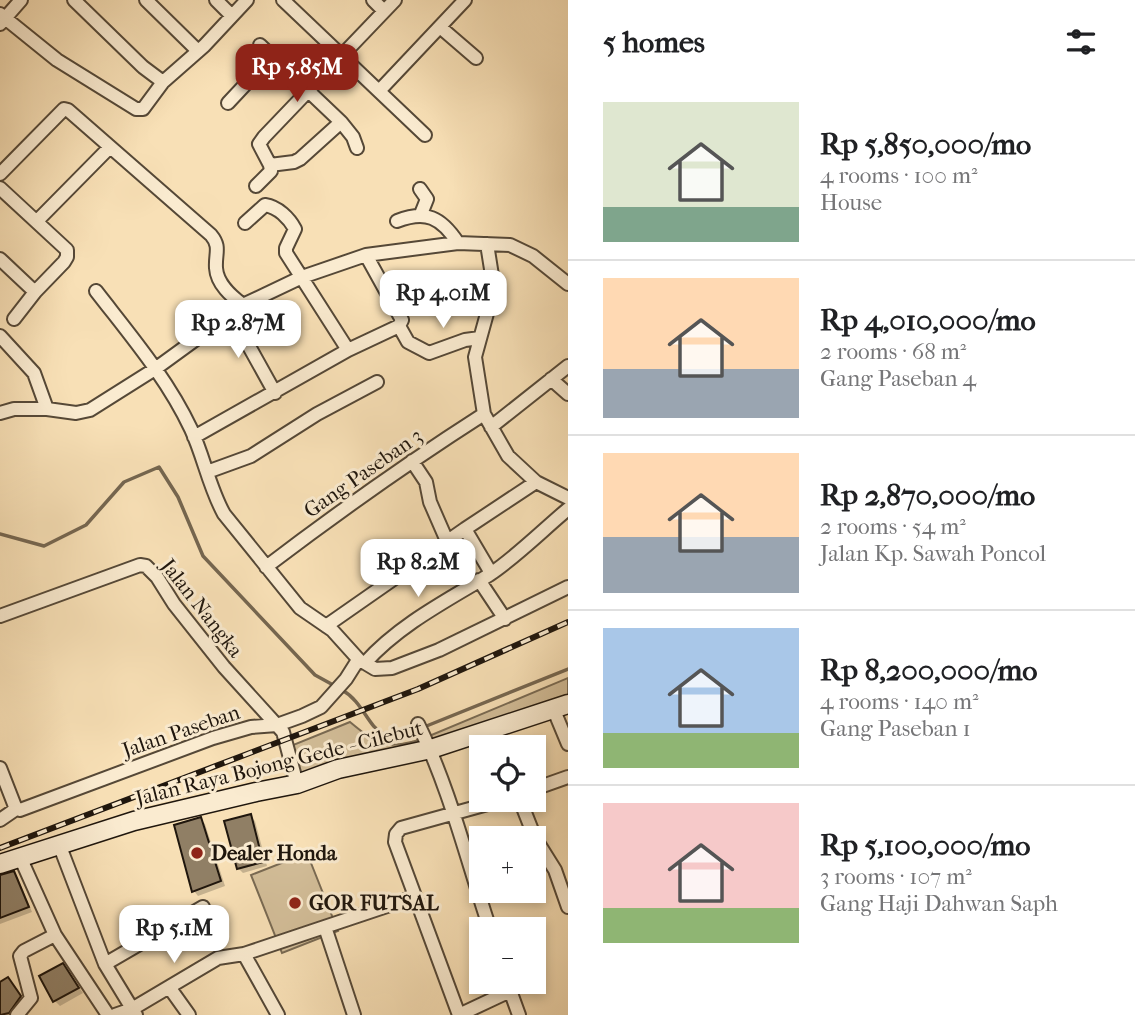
<!DOCTYPE html>
<meta charset="utf-8">
<style>
body{margin:0;font-family:"IM FELL French Canon",serif;background:#f2f2f2;color:#202124;height:100vh;display:flex;flex-direction:column;font-size:26px;white-space:nowrap}
*{box-sizing:border-box;margin:0}
p{font-size:23px;color:#757577}
.icon{flex:none;width:38px;height:38px;fill:none;stroke:currentColor;stroke-width:2;stroke-linecap:round;stroke-linejoin:round}
.map{position:relative;flex:1;overflow:hidden}
.sheet{display:flex;flex-direction:column;background:#fff;width:567px}
.sheet>*{flex:none}
.buttons{position:absolute;left:469px;top:735px;display:grid;gap:14px}
.buttons a{display:grid;place-items:center;width:77px;height:77px;border-radius:0px;background:#fff;box-shadow:0 4px 10px #0003;font-size:35px}
.price{position:absolute;translate:-50% -60px;padding:0 16px;border-radius:14px;background:#fff;color:#222;font-size:23px;line-height:46px;filter:drop-shadow(0 2px 4px #0008)}
.price::after{content:'';position:absolute;left:50%;top:42px;width:21px;height:16px;margin-left:-10px;background:inherit;clip-path:polygon(0 0,100% 0,50% 100%)}
.price.selected{background:#8f2418;color:#fff}
ul{padding:0;list-style:none}
li{display:flex;align-items:center;gap:21px;height:175px;padding:0 35px}
li+li{border-top:2px solid #e0e0e0}
li span{display:grid;place-items:center;flex:none;width:196px;height:140px;border-radius:0px;color:#555}
li>.icon{margin-inline-start:auto}
span .icon{width:84px;height:84px;fill:#fffc;stroke-width:1}
li b{font-size:30px}
h2{display:flex;justify-content:space-between;align-items:center;height:84px;padding:0 35px;font-size:30px}
main{display:flex;flex:1;min-height:0}
.map>svg:first-child{display:block}
.green{fill:#d3be99;stroke:#796a53;stroke-width:2}
.shadow{fill:#0003}
.lines{fill:none;stroke-linecap:round;stroke-linejoin:round}
.stream{stroke:#756650;stroke-width:3.5}
.building{fill:#907f65;stroke:#1f160d;stroke-width:2}
.minor-casing{stroke:#554837;stroke-width:16}
.secondary-casing{stroke:#1f160d;stroke-width:21}
.minor{stroke:#faebd0;stroke-width:12}
.secondary{stroke:#faebd0;stroke-width:18}
.rail-casing{stroke:#1f160d;stroke-width:6}
.rail{stroke:#faebd0;stroke-width:3.5;stroke-dasharray:10;stroke-linecap:butt}
.poi-dot{fill:#8f2418;stroke:#faebd0;stroke-width:2.5}
.labels{text-anchor:middle;stroke-width:6;stroke-linejoin:round;paint-order:stroke}
.street-label{font-size:21px;fill:#1f160d;stroke:#faebd0}
.poi-label{font-size:21px;font-weight:bold;fill:#1f160d;stroke:#faebd0;text-anchor:start}
</style>
<main>
<div class="map">
<svg width="568" height="1015" viewBox="0 0 568 1015">
<rect width="100%" height="100%" fill="#f8e0b6"/>
<filter id="stains"><feTurbulence type="fractalNoise" baseFrequency=".00286" numOctaves="4"/><feColorMatrix values="0 0 0 0 .2 0 0 0 0 .09 0 0 0 0 .02 0 0 0 .5 -.17"/></filter>
<radialGradient id="worn" r=".72"><stop offset=".6" stop-color="#630" stop-opacity="0"/><stop offset="1" stop-color="#630" stop-opacity=".3"/></radialGradient>
<path class="green" d="M568,678v22l-138,42 -131,35 -6,-32 57,-23c29,24 35,28 72,17z
M307,853l31,78 -56,22 -31,-78z"/>
<path class="shadow" d="M250,816l5,5 12,45 -24,7 -5,-5z
M200,819l5,5 20,62 -27,10 -4,-5z
M14,873l4,5 14,34 -32,12v-48z
M63,965l20,28 -23,13 -5,-5z
M8,979l17,23 -10,13h-13l-2,-3v-28z"/>
<g class="lines">
<path class="stream" d="M0,534l44,12 42,-21 38,-43 35,-15 19,30 25,59 112,119 20,11
M342,690c31,17 26,63 75,40
M424,727l144,-58"/>
</g>
<path class="building" d="M251,814l12,48 -26,7 -13,-48z
M201,817l20,64 -29,11 -18,-67z
M14,871l15,36 -29,11v-43z
M63,963l16,25 -26,14 -14,-26z
M8,977l13,19 -12,17 -9,2v-33z"/>
<g class="lines">
<defs>
<path id="minor" d="M74,0l69,67 20,15 41,-36 43,-46
M146,0l52,51
M216,0l16,16
M283,0l142,135
M373,0l11,11
M0,14l57,46 79,49h7l20,-27
M0,24l21,-24
M440,27l36,31
M260,45l81,77 12,15 4,11
M380,90l85,-90
M228,103l44,-47
M270,165l24,-3 6,-3 41,-37
M0,174l64,-65 4,1 143,125c10,12 4,18 5,33 1,16 15,28 27,37
M256,186l15,-15 -1,-6 -11,-21 5,-7 131,-137
M0,188l67,62v7l-3,5 -29,30 -21,27
M420,189l7,10 -6,15
M37,221l73,-74
M397,221c29,-11 44,-4 61,22
M245,223l20,-18c13,2 24,13 30,24l-9,19v5l62,97
M487,244l7,44 -19,69 9,57 24,42 28,26 32,16
M0,259l35,33
M96,291c34,44 71,87 95,138 13,28 18,58 33,85l76,94 32,22 28,31 5,2c34,-38 81,-62 124,-88 26,-17 55,-46 79,-66
M230,312l45,81
M399,326l9,16 21,11 36,-13 15,-2
M0,336l34,37 13,36
M551,379l17,15
M0,413l14,-4h33l29,4 14,-3 65,-41 88,-64 59,-28 64,-22 92,-12 52,2 23,11 35,28
M491,427l77,-61
M194,437l154,-87 51,-24 3,-6 -36,-65
M412,461l14,21 4,20 17,39
M207,472l44,-16 66,-42 60,-32
M465,529l26,44
M266,567c71,-54 143,-105 218,-153
M479,580l26,39
M0,616l140,-51 6,1 11,11 17,27 50,63 59,65 14,52
M326,626l139,-97 71,-47
M365,663l10,6 17,-1 47,-18 129,-63
M553,708l15,36
M418,724c32,65 49,137 72,205
M0,768l16,41
M534,789l34,-12
M502,800l-101,28 -5,6 -1,8 64,173 51,-24
M520,800l15,38 20,32 13,37
M0,820l16,-11 4,1 193,-72 38,-11 26,-2 25,-9 19,-9 25,-28 12,-19
M59,844l46,120 31,51
M20,857l35,78 53,80
M325,927l29,88
M244,954l34,61
M105,964l98,-57
M507,982l12,33
M169,987l20,28
M17,1015l14,-17 -11,-42 4,-5 31,-16
M115,1015l17,-6 86,-51 26,-4 170,-57"/>
<path id="secondary" d="M0,864l134,-43 122,-29 41,-8 41,-15 93,-20 137,-45"/>
</defs>
<use href="#minor" class="minor-casing"/>
<use href="#secondary" class="secondary-casing"/>
<use href="#minor" class="minor"/>
<use href="#secondary" class="secondary"/>
<defs>
<path id="rail" d="M0,848l418,-159 150,-67"/>
</defs>
<use href="#rail" class="rail-casing"/>
<use href="#rail" class="rail"/>
</g>
<g class="poi-dot">
<circle cx="197" cy="853" r="7"/>
<circle cx="295" cy="903" r="7"/>
</g>
<g class="labels">
<g class="street-label">
<text transform="translate(363 473) rotate(-35)" y="7">Gang Paseban 3</text>
<text transform="translate(202 608) rotate(52)" y="7">Jalan Nangka</text>
<text transform="translate(181 731) rotate(-19)" y="7">Jalan Paseban</text>
<text transform="translate(279 763) rotate(-14)" y="7">Jalan Raya Bojong Gede - Cilebut</text>
</g>
<g class="poi-label">
<text x="211" y="860">Dealer Honda</text>
<text x="309" y="910">GOR FUTSAL</text>
</g>
</g>
<rect width="100%" height="100%" filter="url(#stains)"/>
<rect width="100%" height="100%" fill="url(#worn)"/>
</svg>
<div class="buttons">
<a><svg class="icon" aria-label="locate" viewBox="0 0 24 24"><circle cx="12" cy="12" r="6"/><path d="M12 2v4M12 18v4M2 12h4M18 12h4"/></svg></a>
<a>+</a>
<a>−</a>
</div>
<b class="price selected" style="left:297px;top:104px">Rp 5.85M</b>
<b class="price" style="left:443px;top:330px">Rp 4.01M</b>
<b class="price" style="left:238px;top:360px">Rp 2.87M</b>
<b class="price" style="left:418px;top:599px">Rp 8.2M</b>
<b class="price" style="left:174px;top:965px">Rp 5.1M</b>
</div>
<section class="sheet">
<h2>5 homes<svg class="icon" aria-label="filters" viewBox="0 0 24 24"><path d="M4 7h16M4 17h16"/><circle cx="9" cy="7" r="2"/><circle cx="15" cy="17" r="2"/></svg></h2>
<ul>
<li><span style="background:linear-gradient(#dfe7d0 75%,#7fa58c 0)"><svg class="icon" aria-label="home" viewBox="0 0 24 24"><path d="M3 11l9-7 9 7M6 9v11h12V9"/></svg></span><div><b>Rp 5,850,000/mo</b><p>4 rooms · 100 m²</p><p>House</p></div></li>
<li><span style="background:linear-gradient(#ffd9b3 65%,#9aa5b1 0)"><svg class="icon" aria-label="home" viewBox="0 0 24 24"><path d="M3 11l9-7 9 7M6 9v11h12V9"/></svg></span><div><b>Rp 4,010,000/mo</b><p>2 rooms · 68 m²</p><p>Gang Paseban 4</p></div></li>
<li><span style="background:linear-gradient(#ffd9b3 60%,#9aa5b1 0)"><svg class="icon" aria-label="home" viewBox="0 0 24 24"><path d="M3 11l9-7 9 7M6 9v11h12V9"/></svg></span><div><b>Rp 2,870,000/mo</b><p>2 rooms · 54 m²</p><p>Jalan Kp. Sawah Poncol</p></div></li>
<li><span style="background:linear-gradient(#a9c7e8 75%,#8fb573 0)"><svg class="icon" aria-label="home" viewBox="0 0 24 24"><path d="M3 11l9-7 9 7M6 9v11h12V9"/></svg></span><div><b>Rp 8,200,000/mo</b><p>4 rooms · 140 m²</p><p>Gang Paseban 1</p></div></li>
<li><span style="background:linear-gradient(#f6c9c9 75%,#8fb573 0)"><svg class="icon" aria-label="home" viewBox="0 0 24 24"><path d="M3 11l9-7 9 7M6 9v11h12V9"/></svg></span><div><b>Rp 5,100,000/mo</b><p>3 rooms · 107 m²</p><p>Gang Haji Dahwan Saph</p></div></li>
</ul>
</section>
</main>
